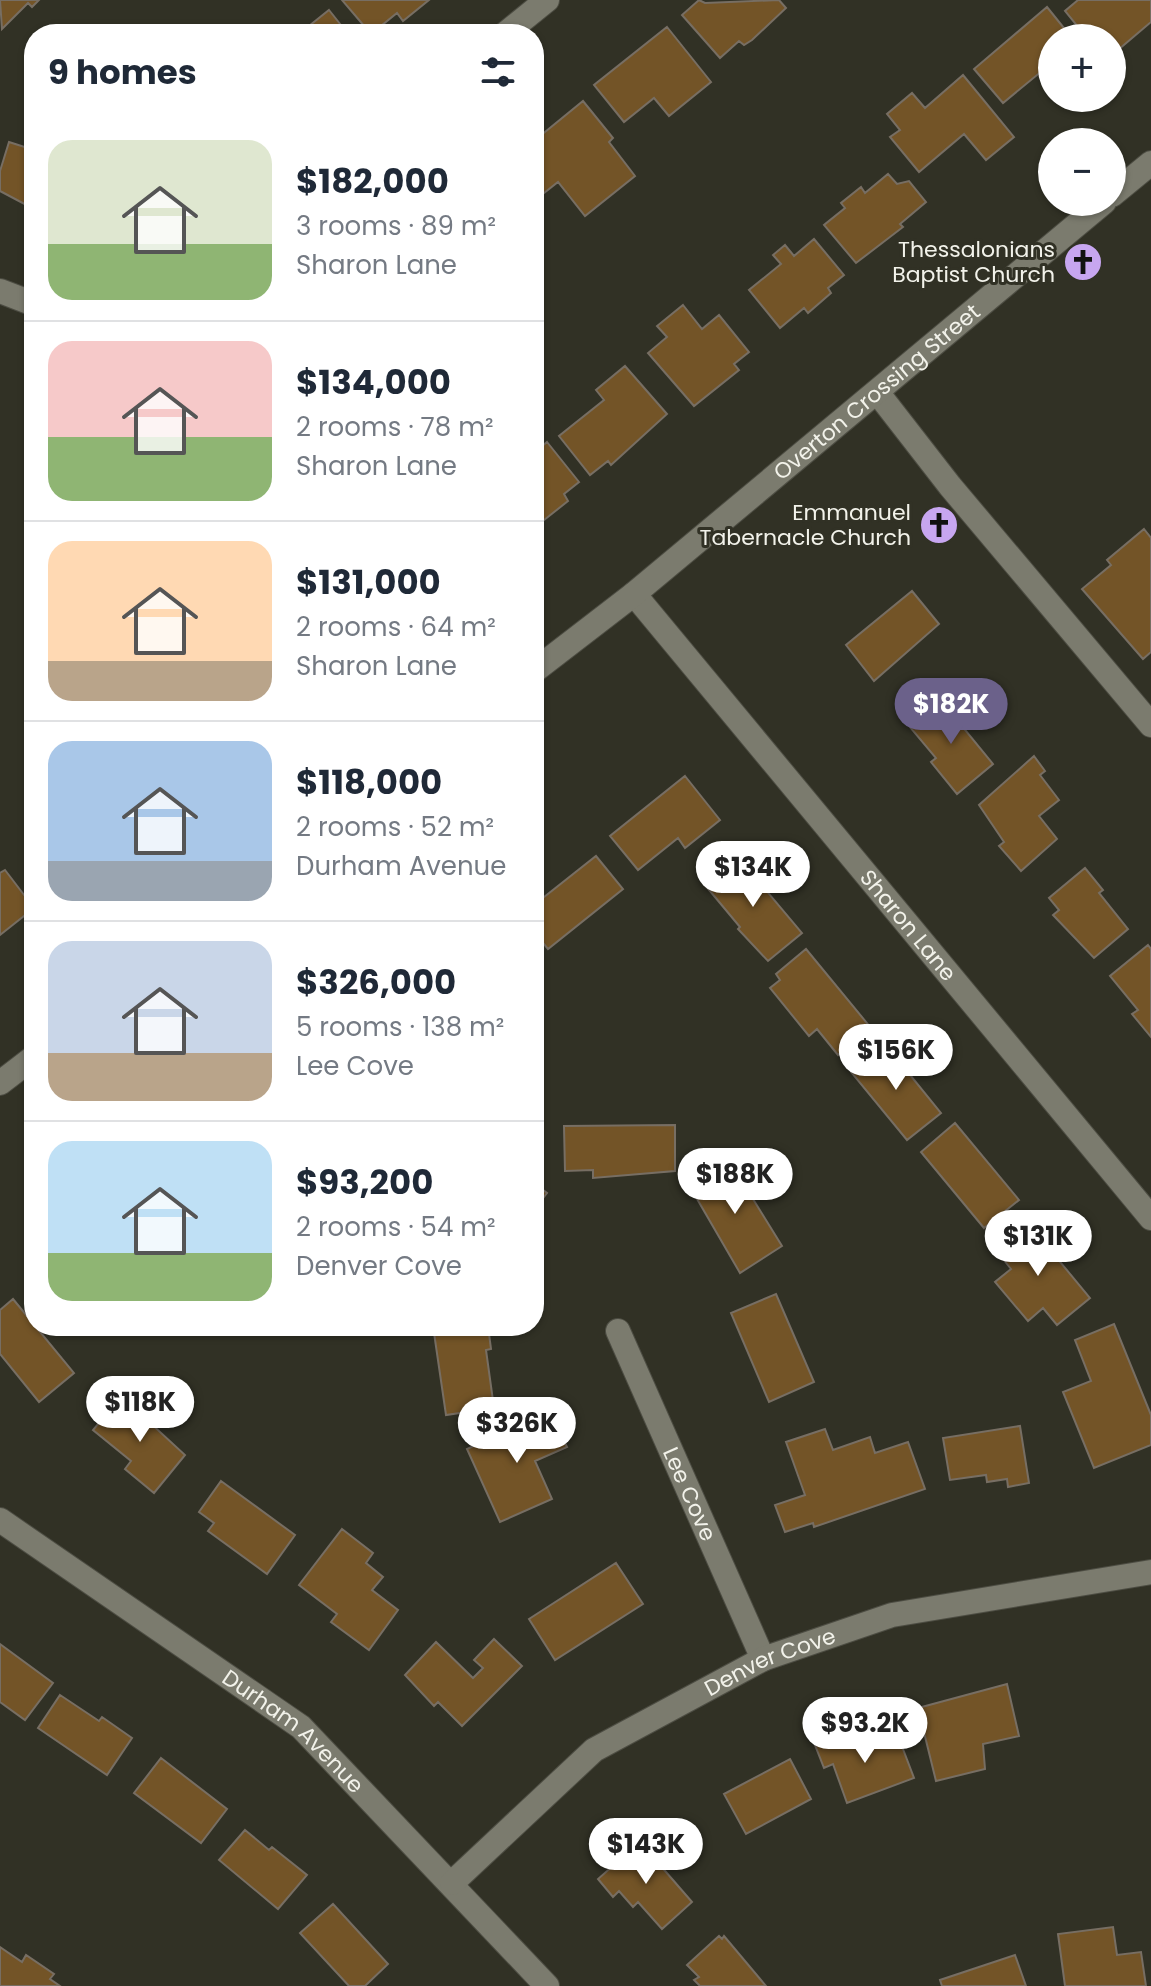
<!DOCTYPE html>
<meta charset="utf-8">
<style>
body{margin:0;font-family:Poppins,sans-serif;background:#f6f6f7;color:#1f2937;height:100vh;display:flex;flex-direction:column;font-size:30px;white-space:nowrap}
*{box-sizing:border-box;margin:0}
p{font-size:26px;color:#747a83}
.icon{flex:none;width:44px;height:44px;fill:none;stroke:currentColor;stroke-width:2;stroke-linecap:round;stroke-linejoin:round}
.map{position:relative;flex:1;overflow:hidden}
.panel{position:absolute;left:24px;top:24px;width:520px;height:1312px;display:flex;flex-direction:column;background:#fff;border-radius:32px;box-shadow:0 2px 6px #0004}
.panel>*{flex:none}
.buttons{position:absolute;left:1038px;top:24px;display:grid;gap:16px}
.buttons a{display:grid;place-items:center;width:88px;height:88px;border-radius:50%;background:#fff;box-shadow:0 2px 6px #0004;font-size:40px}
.price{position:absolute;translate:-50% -68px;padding:0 18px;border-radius:28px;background:#fff;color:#222;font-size:26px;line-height:52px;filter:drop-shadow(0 2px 4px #0008)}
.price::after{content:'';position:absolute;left:50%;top:48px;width:24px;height:18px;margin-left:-12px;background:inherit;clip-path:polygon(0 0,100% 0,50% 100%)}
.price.current{background:#6b618a;color:#fff}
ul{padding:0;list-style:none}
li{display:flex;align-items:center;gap:24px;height:200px;padding:0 24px}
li+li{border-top:2px solid #e0e1e3}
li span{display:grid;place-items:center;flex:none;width:224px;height:160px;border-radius:24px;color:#555}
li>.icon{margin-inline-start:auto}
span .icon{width:96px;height:96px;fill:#fffc;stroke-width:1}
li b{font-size:34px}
h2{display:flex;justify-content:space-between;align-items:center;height:96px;padding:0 24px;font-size:34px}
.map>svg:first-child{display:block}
.building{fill:#735427;stroke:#776e63;stroke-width:2}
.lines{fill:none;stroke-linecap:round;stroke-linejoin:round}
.minor-casing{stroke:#4d4d43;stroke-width:26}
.minor{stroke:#7b7b6e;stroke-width:24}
.labels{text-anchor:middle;stroke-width:6;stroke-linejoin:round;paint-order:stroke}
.poi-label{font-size:22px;fill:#f2f2ea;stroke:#313125;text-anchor:end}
.street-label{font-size:22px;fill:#f2f2ea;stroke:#313125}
</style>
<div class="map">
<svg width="1151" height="1986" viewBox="0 0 1151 1986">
<rect width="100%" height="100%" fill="#313125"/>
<path class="building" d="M0,0h39l-7,7 -4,-4 -26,26z
M342,0h87l-26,21 -6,-8 -26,21z
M699,0l6,3 74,-3 7,8 -34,32 -8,5 -5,-4 -19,17 -38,-43z
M1078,0h73v22l-39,33v-17h-25l-22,-27z
M1047,7l25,31h-20v32l-4,-4 -45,37 -29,-34z
M329,10l19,24h-49z
M667,27l44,55 -42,34 -15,-18 -30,24 -30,-37z
M963,75l51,62 -28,23 -22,-26 -45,38 -29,-35 10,-7 -13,-16 25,-21 13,15z
M583,101l30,37 -4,4 26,34 -50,40 -27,-34 -24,19v-60z
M9,142l25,8v59l-34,-18v-20z
M888,174l9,10 12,-3 17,21 -26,22 3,3 -47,36 -32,-38 21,-17 -4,-5 20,-16 4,6z
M814,239l30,36 -16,13 3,5 -23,20 -4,-5 -24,20 -31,-38 32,-26 -8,-9 12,-10 9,11z
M683,305l19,24 17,-14 30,37 -15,12 5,6 -45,36 -46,-53 19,-16 -10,-11z
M625,366l42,48 -56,51 -3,-4 -18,14 -31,-39 45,-36 -8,-10z
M547,442l32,40 -15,12 4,7 -34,27v-75z
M1144,529l7,9v114l-8,7 -61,-70 29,-24 -4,-5z
M912,591l27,33 -65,57 -28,-36z
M944,697l20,24 -3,4 32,39 -36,30 -26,-32 5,-4 -27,-32z
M1034,756l11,15 -5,4 19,25 -20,16 18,23 -36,32 -22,-25 5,-4 -25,-37z
M685,776l35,44 -35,28 -7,-10 -40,32 -28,-34z
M596,856l27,33 -75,60 -14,-17v-27z
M738,857l64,76 -34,28 -30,-32 2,-2 -35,-42z
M1085,868l18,22 -4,3 29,36 -34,29 -41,-43 6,-5 -10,-12z
M5,870l29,38 -34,27v-62z
M1148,945l3,4v88l-19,-23 6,-4 -28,-34z
M806,949l65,79 -33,27 -21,-26 -8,7 -39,-48 10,-8 -4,-6z
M885,1044l56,69 -34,27 -56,-68z
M955,1123l64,77 -35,28 -63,-76z
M675,1125v46l-82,7v-8l-28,1 -1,-45z
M729,1160l53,86 -42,27 -51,-88z
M534,1183l13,10 -13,17z
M1027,1222l63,76 -33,27 -14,-17 -15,13 -33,-39 16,-13 -16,-20z
M776,1294l38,88 -45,20 -38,-89z
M13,1299l61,74 -35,29 -39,-48v-44z
M1114,1324l37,91v30l-57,23 -31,-76 28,-11 -16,-41z
M433,1326h55l3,23 -5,1 8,58 -48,7z
M121,1396l64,59 -31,38 -29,-24 6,-8 -38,-31z
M550,1411l17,36 -32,14 17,38 -52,23 -33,-73z
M1020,1426l9,57 -21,4 -1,-8 -20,3 -1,-7 -36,5 -7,-42z
M825,1429l8,21 37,-13 5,16 33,-11 17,47 -111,38 -1,-4 -28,9 -10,-27 30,-10 -19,-53z
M221,1481l74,54 -28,39 -59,-43 6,-8 -15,-11z
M342,1529l31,24 -7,10 17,14 -11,13 26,20 -29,40 -38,-28 6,-8 -38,-29z
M616,1563l27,41 -88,56 -26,-41z
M494,1639l28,27 -60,60 -24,-24 -4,4 -29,-31 31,-33 37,36 10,-10 -9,-8z
M0,1644l53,39 -28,37 -25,-18z
M1007,1684l12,52 -36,8 2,25 -49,12 -18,-73z
M60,1695l39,26 3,-4 30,21 -25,37 -69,-47z
M856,1730l7,19 35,-13 16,42 -67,25 -14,-39 -9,4 -9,-23z
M161,1758l66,51 -26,34 -67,-50z
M790,1759l21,40 -65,35 -22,-40z
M245,1830l24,20 3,-3 35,28 -29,34 -59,-49z
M640,1842l52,60 -30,27 -24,-27 -5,5 -14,-16 -6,6 -15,-18z
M333,1904l55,60 -23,22h-16l-49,-53z
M1113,1927l4,28 24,-3 5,34h-81l-7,-52z
M719,1936l3,3 2,-3 42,50h-66l-6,-6 5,-3 -12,-12z
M0,1947l22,15 4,-7 28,19 -4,5 10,7h-60z
M1015,1955l11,31h-84l-2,-6z"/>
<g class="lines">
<defs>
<g id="minor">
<path d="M505,34l42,-34"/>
<path d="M1112,195l39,-32"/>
<path d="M0,291l34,13"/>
<path d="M877,392l73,94 201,239"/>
<path id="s1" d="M634,594l517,624"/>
<path id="s2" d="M534,671l100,-77 470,-392"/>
<path d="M0,1083l34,-26"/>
<path id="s3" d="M618,1331l145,328"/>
<path id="s4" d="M0,1520l301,207 246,259"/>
<path id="s5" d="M452,1883l142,-133 169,-91 129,-44 259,-43"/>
</g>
</defs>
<use href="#minor" class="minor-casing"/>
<use href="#minor" class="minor"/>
</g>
<defs>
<symbol id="church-disc" viewBox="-11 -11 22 22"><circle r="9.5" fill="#c7a6f0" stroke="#313125"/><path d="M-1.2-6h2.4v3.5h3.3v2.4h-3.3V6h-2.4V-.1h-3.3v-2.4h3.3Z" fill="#111"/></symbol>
</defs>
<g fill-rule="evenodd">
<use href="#church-disc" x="1061" y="240" width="44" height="44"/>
<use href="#church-disc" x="917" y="503" width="44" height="44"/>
</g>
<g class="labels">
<g class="poi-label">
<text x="1055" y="257">Thessalonians<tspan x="1055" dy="25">Baptist Church</tspan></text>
<text x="911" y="520">Emmanuel<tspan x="911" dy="25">Tabernacle Church</tspan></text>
</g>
<g class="street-label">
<text dy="8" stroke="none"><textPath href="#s2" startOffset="442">Overton Crossing Street</textPath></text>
<text dy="8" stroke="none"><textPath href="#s1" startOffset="430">Sharon Lane</textPath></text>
<text dy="8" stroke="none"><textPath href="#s3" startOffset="178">Lee Cove</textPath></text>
<text dy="8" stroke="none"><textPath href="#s5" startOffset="392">Denver Cove</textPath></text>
<text dy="8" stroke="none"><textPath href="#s4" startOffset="362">Durham Avenue</textPath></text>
</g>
</g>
</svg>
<div class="buttons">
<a>+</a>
<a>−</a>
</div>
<b class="price current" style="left:951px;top:746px">$182K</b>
<b class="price" style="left:753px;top:909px">$134K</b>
<b class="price" style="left:896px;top:1092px">$156K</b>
<b class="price" style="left:735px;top:1216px">$188K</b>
<b class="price" style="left:1038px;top:1278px">$131K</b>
<b class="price" style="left:140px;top:1444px">$118K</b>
<b class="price" style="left:517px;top:1465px">$326K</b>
<b class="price" style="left:865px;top:1765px">$93.2K</b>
<b class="price" style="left:646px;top:1886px">$143K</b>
<section class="panel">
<h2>9 homes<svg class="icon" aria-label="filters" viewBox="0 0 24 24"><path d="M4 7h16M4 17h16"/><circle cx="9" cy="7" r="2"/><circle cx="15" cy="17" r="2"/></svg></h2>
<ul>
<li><span style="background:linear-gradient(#dfe7d0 65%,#8fb573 0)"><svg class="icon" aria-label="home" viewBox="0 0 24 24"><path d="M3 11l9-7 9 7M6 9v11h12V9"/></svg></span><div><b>$182,000</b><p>3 rooms · 89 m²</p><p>Sharon Lane</p></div></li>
<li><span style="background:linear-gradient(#f6c9c9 60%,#8fb573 0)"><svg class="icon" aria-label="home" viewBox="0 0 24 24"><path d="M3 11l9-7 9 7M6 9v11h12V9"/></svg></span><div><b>$134,000</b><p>2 rooms · 78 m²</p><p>Sharon Lane</p></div></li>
<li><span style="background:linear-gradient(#ffd9b3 75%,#b9a48a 0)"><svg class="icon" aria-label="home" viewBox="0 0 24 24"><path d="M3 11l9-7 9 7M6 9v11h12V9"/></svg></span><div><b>$131,000</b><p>2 rooms · 64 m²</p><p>Sharon Lane</p></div></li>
<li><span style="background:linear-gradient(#a9c7e8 75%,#9aa5b1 0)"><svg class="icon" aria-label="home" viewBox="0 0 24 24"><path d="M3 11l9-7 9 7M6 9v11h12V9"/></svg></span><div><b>$118,000</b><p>2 rooms · 52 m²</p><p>Durham Avenue</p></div></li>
<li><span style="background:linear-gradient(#c9d6e8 70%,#b9a48a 0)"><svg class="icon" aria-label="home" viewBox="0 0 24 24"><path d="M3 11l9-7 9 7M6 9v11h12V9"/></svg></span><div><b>$326,000</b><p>5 rooms · 138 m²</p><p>Lee Cove</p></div></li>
<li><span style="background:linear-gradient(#bfe0f5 70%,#8fb573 0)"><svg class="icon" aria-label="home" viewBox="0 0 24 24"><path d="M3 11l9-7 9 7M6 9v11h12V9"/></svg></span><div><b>$93,200</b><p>2 rooms · 54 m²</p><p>Denver Cove</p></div></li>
</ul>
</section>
</div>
